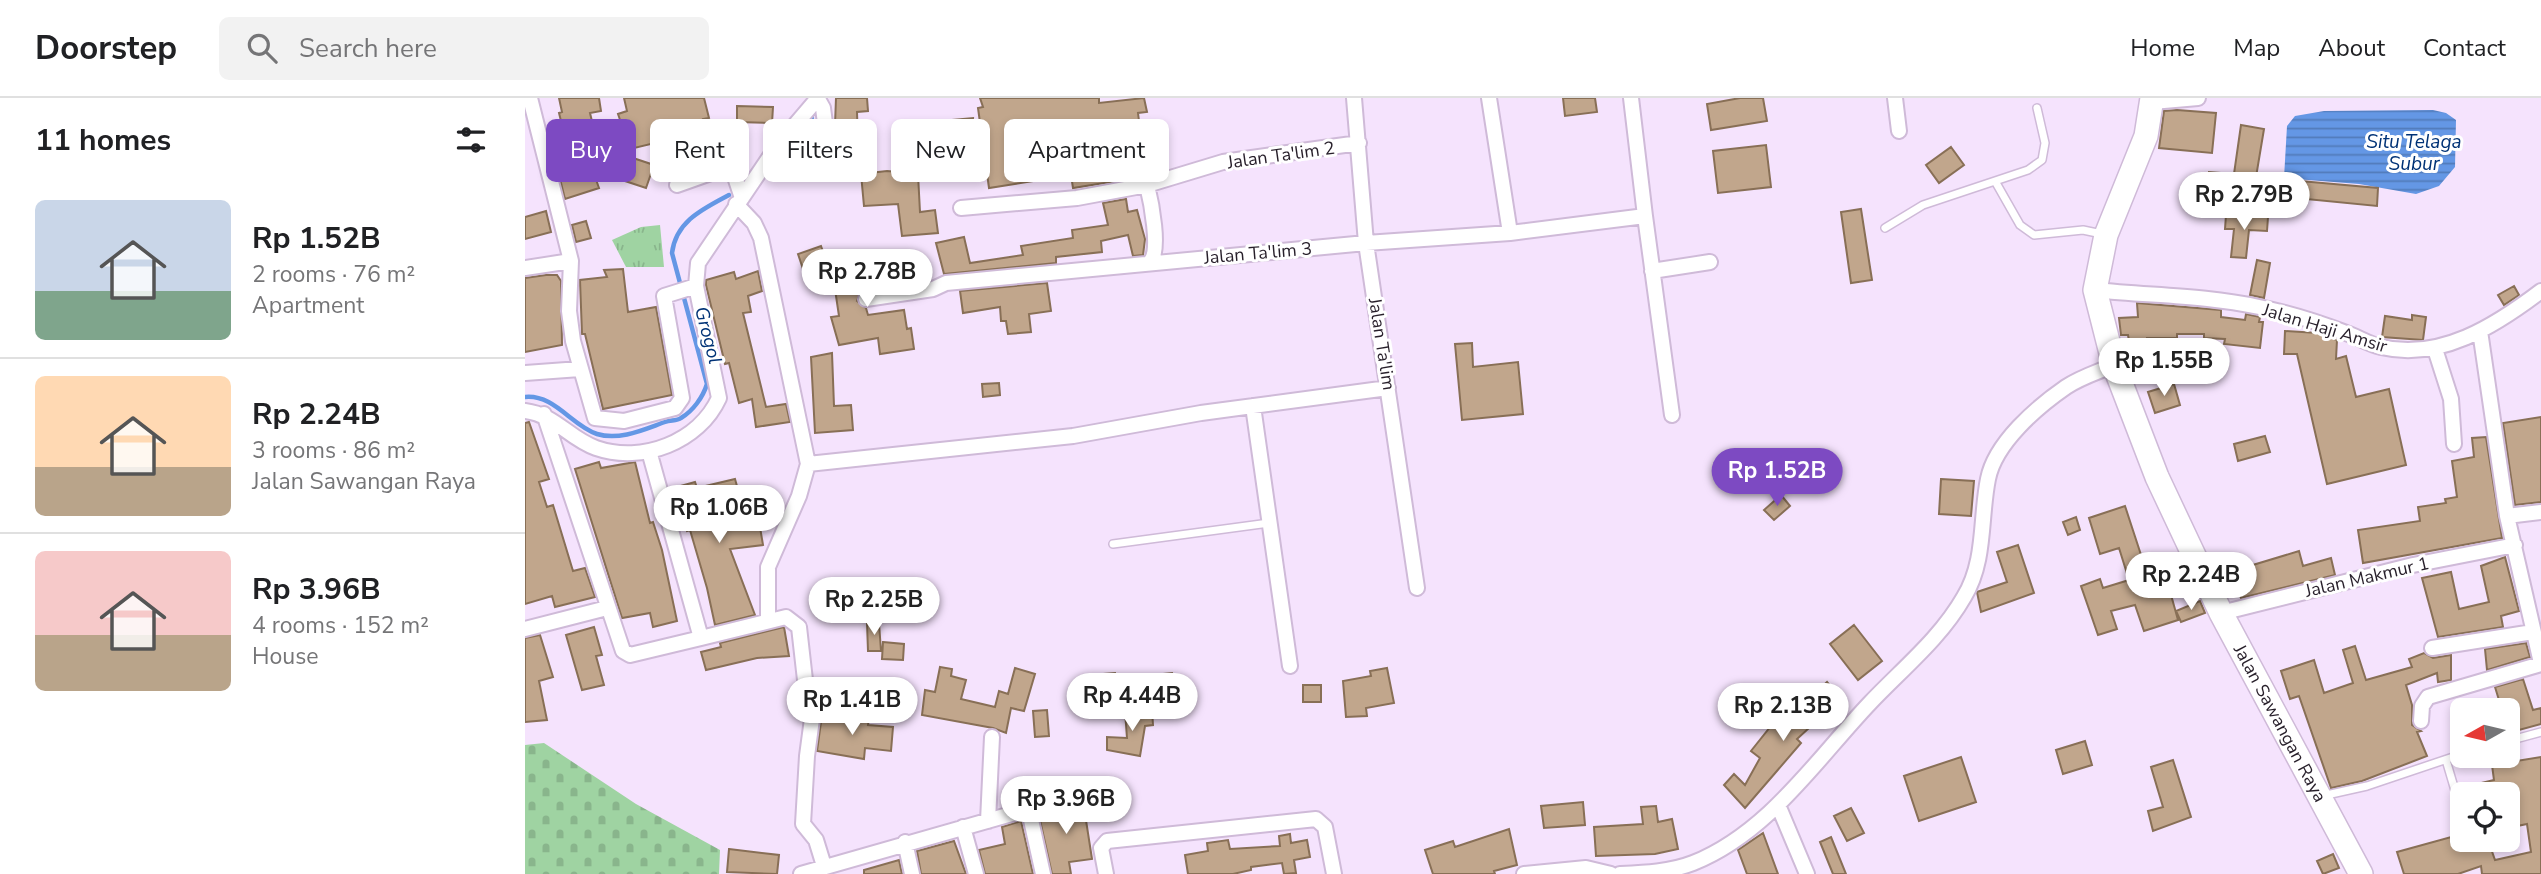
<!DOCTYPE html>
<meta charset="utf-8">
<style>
body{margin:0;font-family:"Nunito Sans",sans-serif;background:#f2f2f2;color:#202124;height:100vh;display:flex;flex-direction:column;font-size:26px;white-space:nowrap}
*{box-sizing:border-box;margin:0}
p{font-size:23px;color:#757577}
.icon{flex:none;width:38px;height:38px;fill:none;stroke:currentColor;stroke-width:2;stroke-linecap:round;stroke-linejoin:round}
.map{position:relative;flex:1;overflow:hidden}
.sheet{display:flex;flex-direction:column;background:#fff;width:525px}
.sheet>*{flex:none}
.hud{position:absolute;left:21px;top:21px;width:665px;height:63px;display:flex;gap:14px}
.needle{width:46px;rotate:262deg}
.fabs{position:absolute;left:1925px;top:600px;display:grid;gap:14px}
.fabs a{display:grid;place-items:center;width:70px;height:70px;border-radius:10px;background:#fff;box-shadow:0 4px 10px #0003;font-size:35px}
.price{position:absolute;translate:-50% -60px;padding:0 16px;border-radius:24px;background:#fff;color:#222;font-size:23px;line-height:46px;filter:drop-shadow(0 2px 4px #0008)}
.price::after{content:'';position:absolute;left:50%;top:42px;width:21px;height:16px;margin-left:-10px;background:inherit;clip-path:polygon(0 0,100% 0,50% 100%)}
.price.current{background:#7d4ac2;color:#fff}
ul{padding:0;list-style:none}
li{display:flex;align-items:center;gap:21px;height:175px;padding:0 35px}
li+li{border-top:2px solid #e0e0e0}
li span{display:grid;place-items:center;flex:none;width:196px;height:140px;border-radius:10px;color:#555}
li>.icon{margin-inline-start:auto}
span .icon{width:84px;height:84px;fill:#fffc;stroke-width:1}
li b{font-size:30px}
h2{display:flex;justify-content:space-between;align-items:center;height:84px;padding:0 35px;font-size:30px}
.tag{padding:0 24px;border-radius:10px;background:#fff;box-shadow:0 4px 10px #0003;font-size:24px;line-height:63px}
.tag.current{background:#7d4ac2;color:#fff}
header{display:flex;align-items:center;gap:42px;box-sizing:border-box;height:98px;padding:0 35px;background:#fff;border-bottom:2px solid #e0e0e0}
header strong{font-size:33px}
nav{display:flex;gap:38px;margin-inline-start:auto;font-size:24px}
.search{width:490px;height:63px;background:#f2f2f2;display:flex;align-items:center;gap:18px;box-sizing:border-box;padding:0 24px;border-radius:10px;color:#757577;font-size:26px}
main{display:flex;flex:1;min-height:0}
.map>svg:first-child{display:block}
.grass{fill:url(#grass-tufts)}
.cemetery{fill:url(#cemetery-stones)}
.water{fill:url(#water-rules)}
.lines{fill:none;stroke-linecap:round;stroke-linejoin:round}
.stream{stroke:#6497e5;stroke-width:4.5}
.building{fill:#c1a68c;stroke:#886f56;stroke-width:2}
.service-casing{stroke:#cfbad8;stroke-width:10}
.minor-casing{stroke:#cfbad8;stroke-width:18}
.trunk-casing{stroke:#cfbad8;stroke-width:26}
.service{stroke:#fff;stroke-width:7}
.minor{stroke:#fff;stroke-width:14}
.trunk{stroke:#fff;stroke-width:23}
.labels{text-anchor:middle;stroke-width:6;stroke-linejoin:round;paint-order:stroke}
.street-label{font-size:18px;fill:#271f2a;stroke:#fff}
.water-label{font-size:19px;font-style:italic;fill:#003276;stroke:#fff}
</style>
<header>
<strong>Doorstep</strong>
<div class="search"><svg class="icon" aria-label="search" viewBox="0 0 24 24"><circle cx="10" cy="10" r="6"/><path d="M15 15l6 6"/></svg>Search here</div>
<nav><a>Home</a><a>Map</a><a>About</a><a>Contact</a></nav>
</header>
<main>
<section class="sheet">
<h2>11 homes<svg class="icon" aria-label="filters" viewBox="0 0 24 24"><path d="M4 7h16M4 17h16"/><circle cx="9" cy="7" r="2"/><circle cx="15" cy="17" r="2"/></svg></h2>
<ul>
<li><span style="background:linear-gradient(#c9d6e8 65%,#7fa58c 0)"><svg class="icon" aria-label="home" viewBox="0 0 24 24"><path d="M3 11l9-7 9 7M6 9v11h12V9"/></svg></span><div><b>Rp 1.52B</b><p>2 rooms · 76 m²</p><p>Apartment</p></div></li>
<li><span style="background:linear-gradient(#ffd9b3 65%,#b9a48a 0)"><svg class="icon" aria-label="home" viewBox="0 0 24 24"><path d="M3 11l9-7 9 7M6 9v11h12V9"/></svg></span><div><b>Rp 2.24B</b><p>3 rooms · 86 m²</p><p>Jalan Sawangan Raya</p></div></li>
<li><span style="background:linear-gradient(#f6c9c9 60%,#b9a48a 0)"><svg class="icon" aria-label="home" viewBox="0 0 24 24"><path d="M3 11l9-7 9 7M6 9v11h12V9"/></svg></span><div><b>Rp 3.96B</b><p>4 rooms · 152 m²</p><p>House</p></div></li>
</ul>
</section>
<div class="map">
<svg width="2016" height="776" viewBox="0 0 2016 776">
<defs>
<pattern id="grass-tufts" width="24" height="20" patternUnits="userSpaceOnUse" patternTransform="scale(1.75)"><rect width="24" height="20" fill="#9fd3a2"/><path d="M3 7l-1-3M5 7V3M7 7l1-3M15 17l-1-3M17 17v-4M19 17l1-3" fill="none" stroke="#89b58c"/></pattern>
<pattern id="cemetery-stones" width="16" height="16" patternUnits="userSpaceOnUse" patternTransform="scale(1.75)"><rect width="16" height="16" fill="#9fd3a2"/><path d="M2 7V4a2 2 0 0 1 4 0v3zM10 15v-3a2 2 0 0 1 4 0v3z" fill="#89b58c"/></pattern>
<pattern id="water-rules" width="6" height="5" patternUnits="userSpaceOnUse" patternTransform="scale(1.75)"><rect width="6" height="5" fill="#6497e5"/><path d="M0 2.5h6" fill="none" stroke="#527bba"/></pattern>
</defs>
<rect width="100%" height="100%" fill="#f5e3fd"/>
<path class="grass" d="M135,127l4,42h-38l-14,-27 29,-13z"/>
<path class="cemetery" d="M19,645l92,61 84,46 -1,24h-194v-129z"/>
<path class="water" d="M1908,12l13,3 10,7 -1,47 -16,19 -23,8 -57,-10 -75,-6 3,-52 8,-10 29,-5z"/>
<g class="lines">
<path class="stream" d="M245,74l26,-10 19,-14 -4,-35
M0,299c29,-3 47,29 72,37 23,7 48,-5 68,-12 6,-2 12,-1 16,-4 12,-7 22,-21 26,-34l-35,-131c4,-32 31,-44 57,-58"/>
</g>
<path class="building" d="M34,0h40l2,13 -11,2 6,25 -7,2 5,15 -6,2 11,31 -34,11 -11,-44 18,-6 -5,-25 -5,1 -3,-12 3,-1z
M99,0h80l5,20 -6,1 6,27 -21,5 -4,-15 -58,14 2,-7 -10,-29 9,-3z
M311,0h31l1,13 -11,1 1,33 3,1 -3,18 -18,-3 -5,-36z
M455,0h119v5l45,-5 3,14 -9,1 2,16 -23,4 2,28 24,-2 1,13 -22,2 1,6 -50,8 -2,-13 -82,13 -11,-80 5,-1z
M1038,0h32l2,14 -32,4z
M1215,0h23l4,23 -56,9 -4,-26z
M212,8l36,1 -1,16 -35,-1z
M1652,12l39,3 -4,40 -53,-5 5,-37z
M448,20l-5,39 -46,3 -3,-37z
M1716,27l23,4 -8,48 122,11 -1,18 -170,-17 2,-17 25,2z
M1241,47l5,42 -53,6 -5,-42z
M1426,49l13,18 -25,18 -13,-18z
M99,57l30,10 -8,23 -30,-10z
M362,73l31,3 2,38 15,-2 3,23 -36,3 -4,-32 -34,2 -3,-32z
M601,101l2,13 9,-2 8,29 -2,16 -10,1 -5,-21 -27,6 1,11 -46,5v6l-112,11 -8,-31 28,-6 6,26 53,-8 -2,-9 52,-8 -1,-8 36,-5 -5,-22z
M1336,111l11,71 -21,3 -10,-71z
M21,113l5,21 -26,7v-22z
M1701,117l42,2 -1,14 -18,-1 -3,28 -15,-1 3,-28h-9z
M61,123l5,17 -15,4 -4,-17z
M296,148l5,14 -23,9 -5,-15z
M360,155l4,25 -31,5 3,8 -4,10 9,7 2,7 36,-5 3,19 4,-1 3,21 -34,5 -2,-16 -39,7 -8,-28 8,-1 -7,-47 23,-4 -1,-7z
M1732,162l13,3 -6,35 -14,-3z
M98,171l5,43 28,-5 16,88 -69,14 -18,-75h-3l-2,-54 27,-3 -3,-7z
M233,173l4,20 -14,5 3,16 -8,1 23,94 20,-3 4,18 -34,5 -4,-28 -13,4 -10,-40 -4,1 -19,-79v-5l28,-8 2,7z
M21,177h11l4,6 1,64 -37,7v-74z
M522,185l4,28 -22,3 2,18 -23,2 -2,-13h-5l-1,-14 -37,6 -3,-22z
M1989,188l5,9 -15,10 -6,-10z
M1612,205l84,7v7l24,3 1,-6 14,3 -1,5h4l-3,26 -36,-4 1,-5 -21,-1v-4h-27v4h-30l1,12 -17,3 -3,-18h-7l-2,-17 19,-1z
M1887,217l14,2 -3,23 -41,-3 3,-21 27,4z
M1760,233l33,2 19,7 -1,19 10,-3 10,41 33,-8 17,76 -79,19 -30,-130h-13z
M947,245l1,24 45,-5 5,52 -61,6 -7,-76z
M307,255l2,53 17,-1 2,25 -38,3 -4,-76z
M474,285l1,12 -17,2 -1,-13z
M1649,286l6,21 -25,8 -7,-21z
M2016,319v85l-26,3 -12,-82z
M4,324l20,57 -10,3 8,25 6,-2 20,66 12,-3 10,29 -40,10 -3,-11 -27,8v-181z
M1740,338l5,16 -32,9 -4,-17z
M1961,339l16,101 -139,25 -5,-33 62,-9 -2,-14 28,-4 -1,-4 12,-2 -5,-36 22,-4 -2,-19z
M74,364l2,6 34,-6 15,61 3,-1 9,28 15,71 -24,6 -3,-14 -28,5 -47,-149z
M210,381l7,25 -5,1 4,24 19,-2 3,18 -33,4 25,66 -40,10 -8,-37 -17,-58 -3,1 -10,-44 18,-5 2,6z
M1416,381l33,2 -3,35 -32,-2z
M1256,397l9,11 -16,14 -10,-10z
M1600,408l19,58 27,-9 8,25 -11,4 10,36 -34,11 -9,-26 -24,6 6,18 -19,6 -17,-49 19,-7 3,9 26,-8 -10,-32 -19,6 -11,-36z
M1551,419l4,13 -12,5 -5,-13z
M1493,447l16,48 -53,19 -4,-20 30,-10 -10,-30z
M1774,453l4,15 28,-8 4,17 -94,23 -8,-27z
M1980,459l14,54 -18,5 2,11 -65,10 -16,-59 29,-6 8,37 30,-7 -8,-36z
M1675,503l5,12 -24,9 -5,-11z
M342,525h12l2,28h-13z
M1329,527l28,36 -24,19 -28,-36z
M69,529l8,28 -6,1 8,29 -22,5 -16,-55z
M259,529l5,29 -32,2 -51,12 -5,-18 20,-5 -1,-4z
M15,537l13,42 -14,4 8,39 -22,2v-84z
M358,544l21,2 -1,16 -21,-1z
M2001,545l4,14 -43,13 -2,-21z
M1830,548l11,34 46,-13 -3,-8 15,-6 9,5 18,-3v25l-13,2 -1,-9 -31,12 6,20v20l9,6 -4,1 10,24 -65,25 -31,7 -32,-92 -9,3 -9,-28 33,-11 10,33 29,-10 -10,-33z
M415,569l12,2 -1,7 15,4 -5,19 34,8 4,-16 9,3 7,-26 20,6 -11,37 -13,-3 -5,25 -13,-5 -71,-13 3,-25 10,2z
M862,570l7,35 -28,5 1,8 -21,1 -3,-36 28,-5 -1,-5z
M590,575l2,18 -25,2 -1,-18z
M647,575l2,20 -29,3 -1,-20z
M1998,581l10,31 8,-2v16l-33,9v-25l-6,2 -7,-23z
M1302,584l17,21 -20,16 -2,-3 -25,23 4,4 -56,65 -21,-23 10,-11 11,11 15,-27 -9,-7 24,-30 6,5z
M778,587h18v17h-18z
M627,611l1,16 -8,1 -5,30 -33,-6v-13l20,1 -2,-27z
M522,612l2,26 -14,1 -2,-26z
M297,617l47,4 -1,6 25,2 -2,24 -26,-3 -1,11 -47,-8z
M1560,643l7,24 -29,9 -7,-24z
M1436,659l15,45 -57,19 -15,-45z
M2016,659v117h-59l-1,-8 -23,8h-54l-7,-22 65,-18v6h26l7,20 36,-8 -4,-28 -19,4v-34h-29l-2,-10 17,-4 -2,-15z
M1648,662l18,57 -38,14 -5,-20 15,-4 -12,-40z
M558,703l9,58 -23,3 2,12h-19l-14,-63z
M1058,704l2,23 -41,3 -3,-22z
M1131,708l2,16 14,-3 6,30 -23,5 -59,2 -2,-29 49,-3 -2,-17z
M1326,710l13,25 -17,8 -13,-25z
M496,723l12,53h-48l-6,-24 26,-6 -3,-17z
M984,731l8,36 -23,6 1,3h-62l-8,-24 28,-9 2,6z
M1238,735l15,41h-31l-9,-24z
M765,736l1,9 16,-3 3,17 -16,3 2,13 -12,1 -2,-11 -31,4v3l-18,4h-45l-3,-19 23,-4 -1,-8 21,-3 2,9 50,-3 -1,-10z
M1306,739l15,37h-13l-13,-32z
M429,743l12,33h-45l-4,-23z
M204,751l50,6 -2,19 -50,-2z
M1808,756l6,14 -16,6 -6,-13z
M374,762l3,14h-38v-4z"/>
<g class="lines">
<defs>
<path id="service" d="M1470,83l33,-11 14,-10 3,-17 -8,-35
M1360,130l38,-23 72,-24 25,44 14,10 49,-5 19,4
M588,446l156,-21
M1983,643l33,-9
M1921,662l16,54
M1797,698l45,-10 95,-32"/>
<path id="minor" d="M5,0l41,163 -2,50 4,30 22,77 29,3 51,-13 7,-10 -18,-102 32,-10
M829,0l12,145 51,345
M964,0l21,135
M1370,0l4,33
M293,1l5,9 7,53
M1627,4l46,-4
M152,87l48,-17 9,6 8,24
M622,87c4,16 14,66 3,77
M211,106l18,19 7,15 47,226 -9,32 -31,71v54
M436,110l116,-10 70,-13 76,-23 136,-19
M1120,118l27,199
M370,160l6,35
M0,170l46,-7
M1127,173l58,-9
M1570,192c55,6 109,5 164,17 30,6 59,15 87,26 12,4 22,11 35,14 59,14 114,-21 160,-56
M341,201l67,-10 13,-6 420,-40 144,-10 135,-17 -14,-118
M1955,233l27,185 34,147
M1910,251l16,50 3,45
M0,275l55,-4
M728,308l37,260
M0,313c31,4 43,27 71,37 46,16 103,-6 123,-50l-23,-112 2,-23 79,-117 41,-48
M19,316l79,237 7,4 71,-17 -52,-187
M283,366l265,-28 128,-23 187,-25
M1982,418l34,-4
M1696,515l192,-48 102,-20
M0,531l82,-21
M176,540l85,-21 13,10 6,53 9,24 -7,52 -4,68 13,16 8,26
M1907,550l101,-16
M289,606l70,5
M1896,623l1,-15 6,-9 113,-33
M1253,707l29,69
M463,723l4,-84
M438,729l13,47
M380,744l7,32
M276,776l221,-63 6,2 3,7 12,54
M581,776l-5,-26 6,-7 209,-22 9,8 9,47
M999,776l62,-6 25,6
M1095,776c24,-1 50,-2 73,-11 75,-30 123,-103 176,-159 33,-35 71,-65 95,-107 22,-36 16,-79 24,-118 7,-36 49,-72 78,-92 15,-10 32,-15 48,-22"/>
<g id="trunk">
<path id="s1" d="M1627,0l-6,38 -40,99 -11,55 19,75 43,112 64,136 140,261"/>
</g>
</defs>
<use href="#service" class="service-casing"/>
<use href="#minor" class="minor-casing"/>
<use href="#trunk" class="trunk-casing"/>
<use href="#service" class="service"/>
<use href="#minor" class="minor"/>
<use href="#trunk" class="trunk"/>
</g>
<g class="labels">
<g class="street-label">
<text transform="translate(756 57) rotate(-8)" y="6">Jalan Ta'lim 2</text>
<text transform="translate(733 155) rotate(-5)" y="6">Jalan Ta'lim 3</text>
<text transform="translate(1800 230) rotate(17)" y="6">Jalan Haji Amsir</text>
<text transform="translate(857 246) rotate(81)" y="6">Jalan Ta'lim</text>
<text transform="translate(1842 479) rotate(-13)" y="6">Jalan Makmur 1</text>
<text dy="6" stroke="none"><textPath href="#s1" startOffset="674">Jalan Sawangan Raya</textPath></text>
</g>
<g class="water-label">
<text x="1889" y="50">Situ Telaga<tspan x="1889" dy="22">Subur</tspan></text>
<text transform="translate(184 237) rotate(75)" y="7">Grogol</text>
</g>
</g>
</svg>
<div class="fabs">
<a><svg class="needle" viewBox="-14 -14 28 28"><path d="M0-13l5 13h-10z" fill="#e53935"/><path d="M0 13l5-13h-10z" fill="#757577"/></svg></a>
<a><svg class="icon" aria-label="locate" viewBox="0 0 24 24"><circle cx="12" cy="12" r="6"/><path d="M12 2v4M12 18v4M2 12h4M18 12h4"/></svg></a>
</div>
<b class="price" style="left:1719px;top:134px">Rp 2.79B</b>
<b class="price" style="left:342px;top:211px">Rp 2.78B</b>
<b class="price" style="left:1639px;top:300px">Rp 1.55B</b>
<b class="price current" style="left:1252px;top:410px">Rp 1.52B</b>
<b class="price" style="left:194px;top:447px">Rp 1.06B</b>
<b class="price" style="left:1666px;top:514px">Rp 2.24B</b>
<b class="price" style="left:349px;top:539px">Rp 2.25B</b>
<b class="price" style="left:607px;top:635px">Rp 4.44B</b>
<b class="price" style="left:327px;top:639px">Rp 1.41B</b>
<b class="price" style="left:1258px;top:645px">Rp 2.13B</b>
<b class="price" style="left:541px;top:738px">Rp 3.96B</b>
<div class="hud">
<a class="tag current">Buy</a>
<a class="tag">Rent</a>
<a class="tag">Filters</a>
<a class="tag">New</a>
<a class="tag">Apartment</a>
</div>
</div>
</main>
